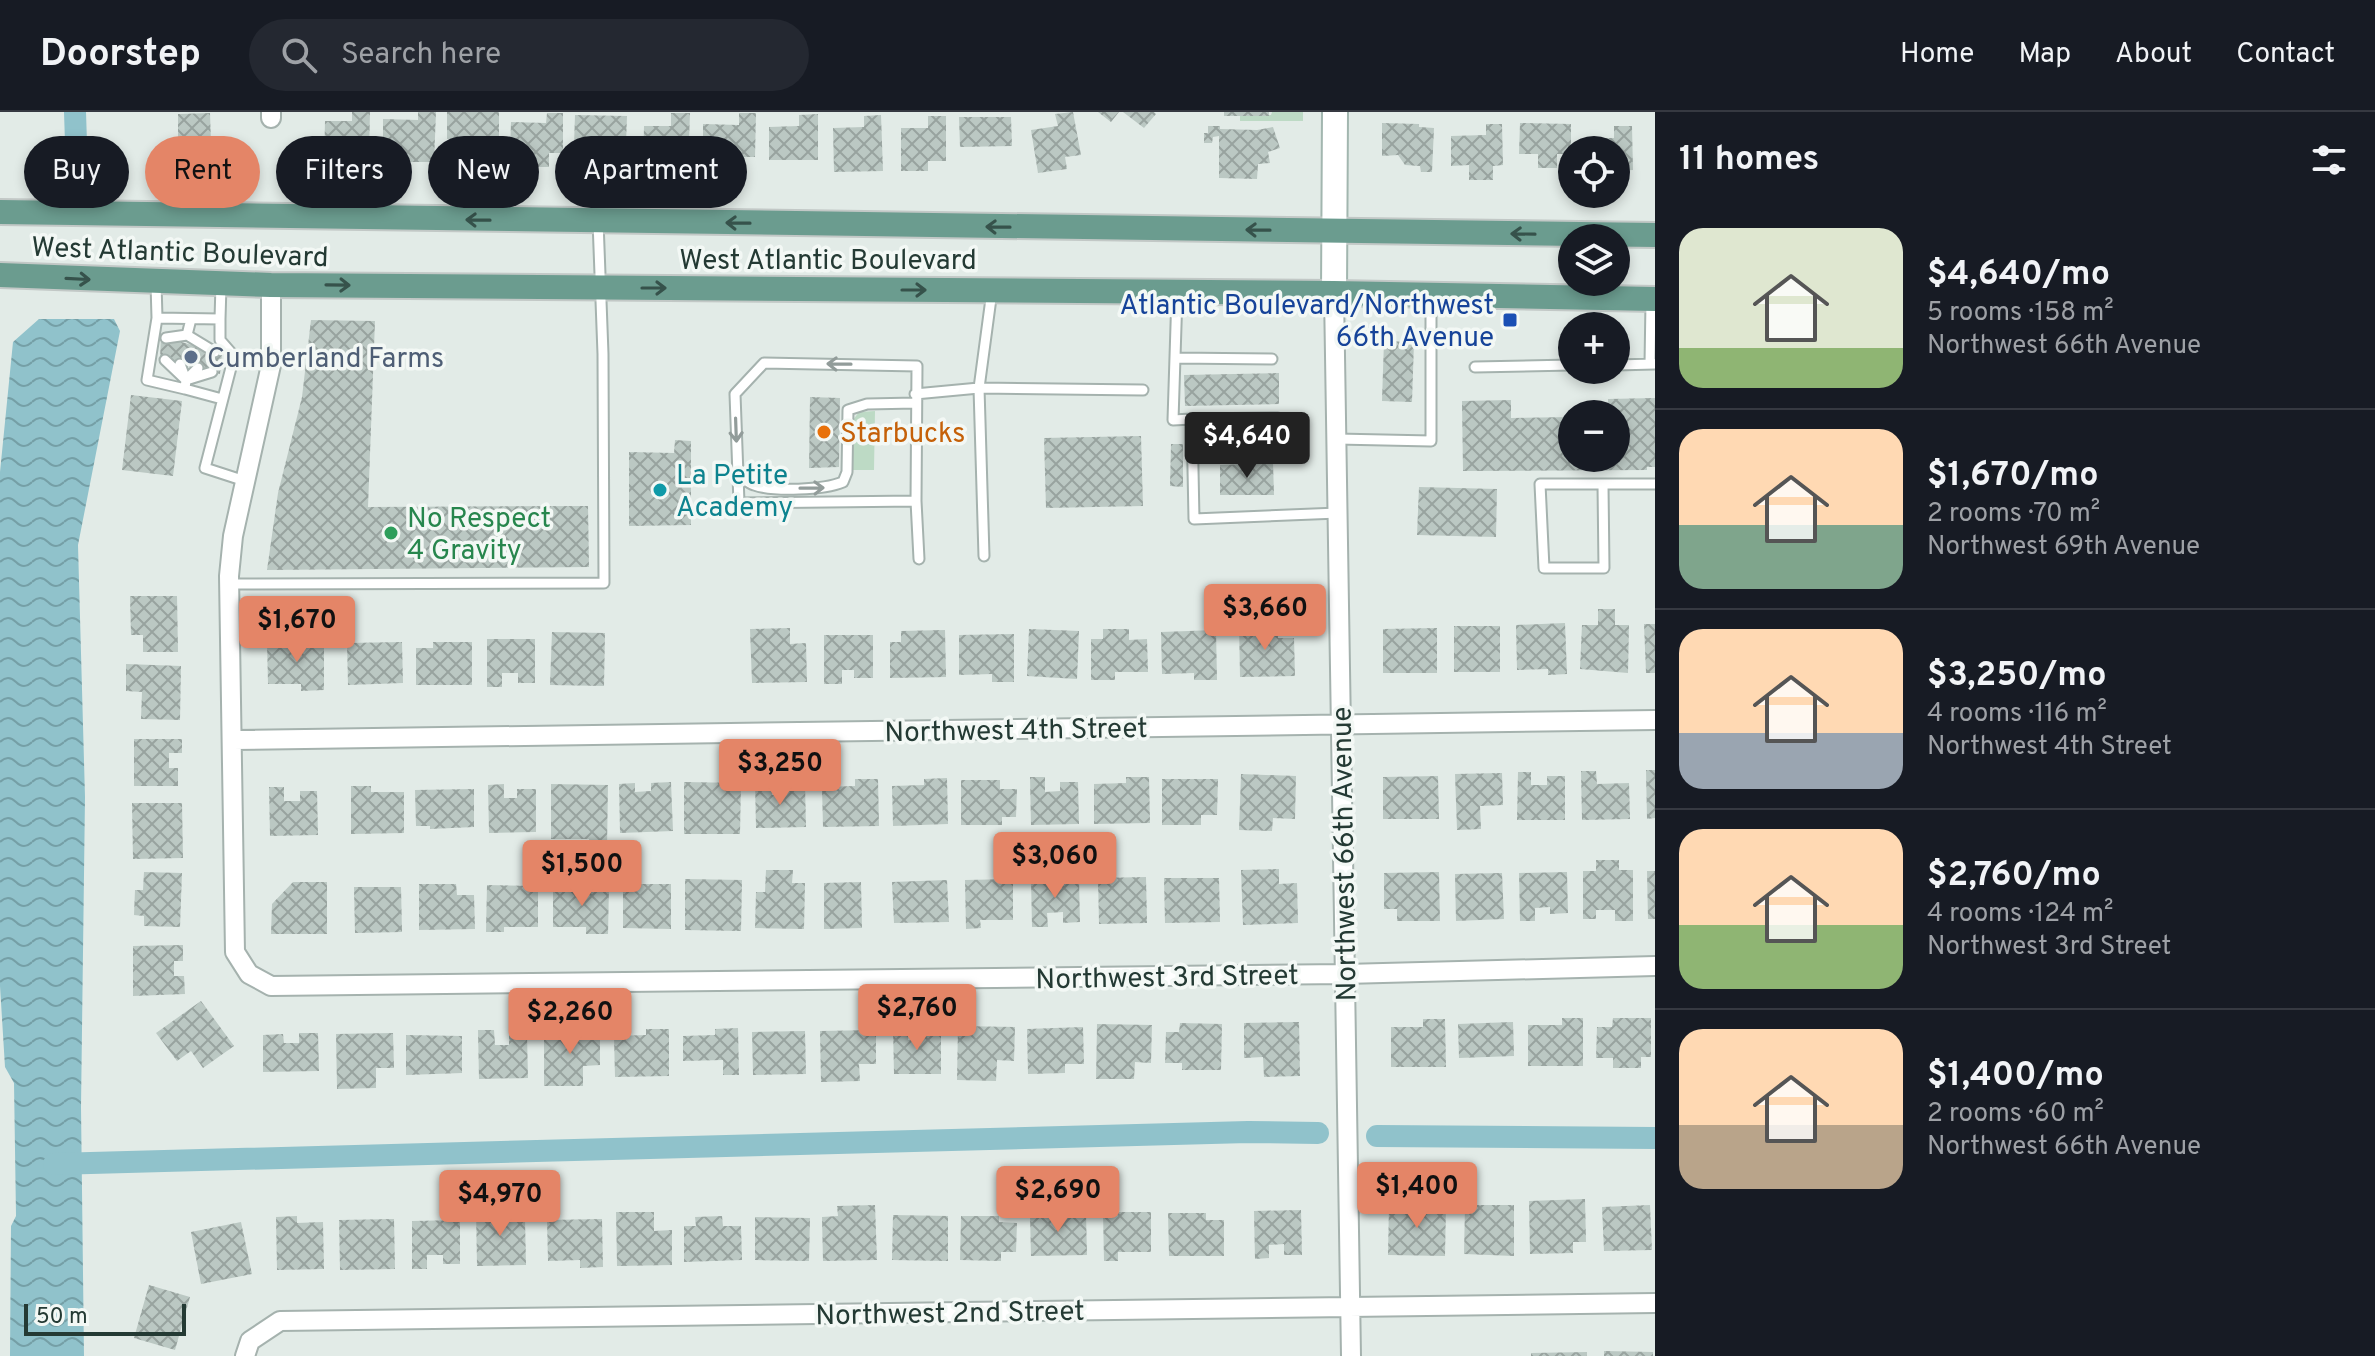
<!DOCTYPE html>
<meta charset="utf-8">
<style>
body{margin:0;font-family:Overpass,sans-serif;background:#242831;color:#f1f3f6;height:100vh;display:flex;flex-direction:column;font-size:30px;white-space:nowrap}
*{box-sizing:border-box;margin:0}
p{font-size:26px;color:#9ea1a6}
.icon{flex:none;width:44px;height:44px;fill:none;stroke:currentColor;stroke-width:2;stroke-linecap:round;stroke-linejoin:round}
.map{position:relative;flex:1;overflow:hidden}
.panel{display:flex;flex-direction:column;background:#171b24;width:720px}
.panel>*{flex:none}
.hud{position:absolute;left:24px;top:24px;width:760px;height:72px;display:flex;gap:16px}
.tools{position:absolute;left:1558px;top:24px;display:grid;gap:16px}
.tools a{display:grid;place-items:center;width:72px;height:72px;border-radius:50%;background:#171b24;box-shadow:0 4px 12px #0003;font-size:40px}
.scale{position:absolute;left:24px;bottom:20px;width:162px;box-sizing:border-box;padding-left:8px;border:4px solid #243a34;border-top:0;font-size:22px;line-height:28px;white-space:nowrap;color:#243a34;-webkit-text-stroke:6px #f3f8f5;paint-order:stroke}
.price{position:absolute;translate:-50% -68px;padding:0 18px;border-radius:8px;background:#e48567;color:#111;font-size:26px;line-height:52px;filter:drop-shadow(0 2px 4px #0008)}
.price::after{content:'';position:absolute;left:50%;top:48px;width:24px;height:18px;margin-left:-12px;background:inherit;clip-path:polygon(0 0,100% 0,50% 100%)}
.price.current{background:#222;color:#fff}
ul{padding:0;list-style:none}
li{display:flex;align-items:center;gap:24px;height:200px;padding:0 24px}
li+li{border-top:2px solid #363941}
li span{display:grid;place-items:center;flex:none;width:224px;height:160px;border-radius:24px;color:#555}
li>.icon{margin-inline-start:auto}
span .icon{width:96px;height:96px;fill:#fffc;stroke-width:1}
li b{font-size:34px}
h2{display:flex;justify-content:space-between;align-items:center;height:96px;padding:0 24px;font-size:34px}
.pill{padding:0 28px;border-radius:36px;background:#171b24;box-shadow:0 4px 12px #0003;font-size:28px;line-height:72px}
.pill.current{background:#e48567;color:#111}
header{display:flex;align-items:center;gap:48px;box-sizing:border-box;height:112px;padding:0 40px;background:#171b24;border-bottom:2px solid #363941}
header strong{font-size:38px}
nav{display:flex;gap:44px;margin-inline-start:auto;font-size:28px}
.search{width:560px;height:72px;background:#242831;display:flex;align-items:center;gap:20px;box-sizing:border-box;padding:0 28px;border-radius:44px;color:#9ea1a6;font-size:30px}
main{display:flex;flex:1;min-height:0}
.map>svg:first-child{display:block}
.green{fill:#bddac5}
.water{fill:url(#water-waves)}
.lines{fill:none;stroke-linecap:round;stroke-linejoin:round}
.canal{stroke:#90c2cb;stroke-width:22}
.building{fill:url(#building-cross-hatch)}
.lane-casing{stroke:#a5b2ae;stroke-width:13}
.street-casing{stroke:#a5b2ae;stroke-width:22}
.secondary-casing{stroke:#a2b6af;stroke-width:28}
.primary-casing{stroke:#c2c8c6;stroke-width:28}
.lane{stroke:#fff;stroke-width:9}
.street{stroke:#fff;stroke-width:18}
.secondary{stroke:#fff;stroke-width:24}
.primary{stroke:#6b9c8f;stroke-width:24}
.oneway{stroke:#36524b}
.oneway2{stroke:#929c9a}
.transit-dot{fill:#1a4fb4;stroke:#f3f8f5;stroke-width:3}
.service-dot{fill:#5c6f8a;stroke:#f3f8f5;stroke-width:3}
.food-dot{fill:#e8710a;stroke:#f3f8f5;stroke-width:3}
.culture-dot{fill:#0f9aa8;stroke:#f3f8f5;stroke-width:3}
.leisure-dot{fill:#2e9e5b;stroke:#f3f8f5;stroke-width:3}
.labels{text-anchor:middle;stroke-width:7;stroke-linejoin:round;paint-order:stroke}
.street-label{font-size:28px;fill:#243a34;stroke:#f3f8f5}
.transit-label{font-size:28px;fill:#164399;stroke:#f3f8f5;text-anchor:end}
.service-label{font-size:28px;fill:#4e5e75;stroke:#f3f8f5;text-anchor:start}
.food-label{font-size:28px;fill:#c56008;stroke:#f3f8f5;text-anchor:start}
.culture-label{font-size:28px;fill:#0d838f;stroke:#f3f8f5;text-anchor:start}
.leisure-label{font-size:28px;fill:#27864d;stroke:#f3f8f5;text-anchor:start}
</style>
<header>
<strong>Doorstep</strong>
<div class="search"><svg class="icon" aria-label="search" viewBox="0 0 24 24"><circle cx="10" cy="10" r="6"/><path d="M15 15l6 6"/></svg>Search here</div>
<nav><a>Home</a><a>Map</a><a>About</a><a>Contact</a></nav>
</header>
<main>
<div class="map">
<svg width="1655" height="1244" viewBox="0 0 1655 1244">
<defs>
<pattern id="water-waves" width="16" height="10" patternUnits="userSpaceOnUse" patternTransform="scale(2)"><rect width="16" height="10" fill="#90c2cb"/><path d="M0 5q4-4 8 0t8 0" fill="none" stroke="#759fa6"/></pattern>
<pattern id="building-cross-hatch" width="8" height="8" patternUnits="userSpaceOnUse" patternTransform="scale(2)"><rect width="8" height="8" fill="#bbc8c3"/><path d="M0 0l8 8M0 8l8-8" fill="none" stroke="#98a39f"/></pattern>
</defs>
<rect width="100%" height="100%" fill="#e2ebe7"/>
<path class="green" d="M1272,0h31v9h-63v-5l31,-1z
M875,299l-1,59h-22l1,-50 6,-8z"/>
<path class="water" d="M39,207h75l6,12 -42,214 7,252 -4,310 3,249h-74l1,-130 5,-10 -2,-133 -9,-16 -5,-81v-514l13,-130z"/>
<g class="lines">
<path class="canal" d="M75,0l2,61
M1377,1024l278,2
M54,1052l1194,-32 70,1"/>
</g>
<path class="building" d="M352,0h18l-1,42 -15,-1v12h-30l1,-44h27z
M418,0h18l-2,50h-35v-11l-16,-1v-31l35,1z
M447,0h52v37h-31v-10h-21z
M1073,0l8,43 -16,2 2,12 -29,4 -7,-43 27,-4 -3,-12z
M1098,0h21l-8,10z
M1123,0h31l2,2 -12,14z
M1224,0h45v4h-45z
M210,1l1,30h12v18l-45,1v-48z
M547,1h16v40h-14v14h-20v-13h-19l1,-32 35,1z
M671,1h19l-2,56 -45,-1 1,-42h27z
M739,1h17l-1,44h-52v-33l36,1z
M818,2v46h-49v-33l30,-1v-11z
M575,3l52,1 -1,28h-16v15h-7v-14h-29z
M881,3l2,56 -49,1 -1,-44 31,-1v-11z
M928,4h18v45h-18v10h-27v-43h27z
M959,5h52l1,29 -52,1z
M1382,11l37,1v3l15,1 -2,44h-11l-1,-6 -15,-1 -7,-10 -16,1z
M1520,11l51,1v30h-14v14h-19v-14h-19z
M1486,12h16l1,41 -10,1v14h-24v-15l-18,1v-30l35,-1z
M1208,14h12v3l37,1 16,-3 7,21 -12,4 2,11 -12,1 -1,15 -38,-1v-42l-6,1 -1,6h-8v-10h4z
M1614,14h18l1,44 -17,1v-21h-29v-12h27z
M311,208l64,1 -7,186 220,-1 1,61 -322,3 11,-77 24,-96z
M161,224l61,18 -2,20 -60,-15z
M1384,229l30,1 -2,60 -30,-1z
M1279,261v31l-94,2 -1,-31z
M131,283l51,6 -9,75 -51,-6z
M810,285l30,1 -1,69 -30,1z
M1655,286v69h-8v3l-184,1 -1,-70 49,-1v18l61,-1v41h44v-44h-8v-15z
M1141,324l2,70 -97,2 -2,-70z
M675,328l16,1v84l-62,1v-74l45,1z
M1171,332h12v43l-13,-1z
M1273,351l1,32h-54v-30z
M1419,375l78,2 -1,48 -79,-2z
M130,484h47l1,56h-35v-17h-12z
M1598,497h17v16h14l-1,48 -48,-4 2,-44h16z
M1278,511v15h16l1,38 -55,1 -1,-53z
M1565,511l2,51 -19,1v-6l-31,1 -1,-45z
M1644,512h11v49h-9z
M1454,514h46v46h-46z
M790,516v16l16,-1 1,39 -55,1 -2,-54z
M1437,516v45h-54v-44z
M1029,517l50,2 -2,48 -50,-3z
M1103,517h26v11l18,-1 1,33h-33v8h-24v-41h12z
M945,518l1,47 -56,1v-36h11v-11z
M1216,518l1,50h-23v-7l-32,1 -1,-42z
M552,520l53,1 -1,53 -54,-1z
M1014,522v48h-22v-8l-33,1v-40z
M824,523h49v43h-19v-8h-12v14h-18z
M487,527h48v44h-17v-10h-16v14h-15z
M267,530h57v48l-23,1v-7h-33z
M402,530l1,41 -55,2 -1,-42z
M433,530h39v43h-56v-37h17z
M126,552l55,2 -1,54 -39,-1 1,-27 -16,-1z
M134,627h48v14h-13v15h9v18h-44z
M1646,658h9v48l-8,1z
M1581,659h15l1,13 32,-1 1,36 -48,1z
M1518,660h13v13h16v-9h18v44h-48z
M1502,661l1,32 -23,1 1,23 -24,1 -2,-56z
M1241,662l55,2 -1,43 -22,-1 -1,13 -33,-1z
M1438,664l1,43h-56v-42z
M1030,665h15v15l15,-1v-9h18l1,42 -48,1z
M1126,665h23l1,46 -56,1v-40l32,-1z
M947,666l1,46 -55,2 -1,-40 32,-1v-6z
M855,667h23l1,47 -56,1 -1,-40 33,-1z
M1162,667h56l-1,36h-16v10h-39z
M961,668h39v9h17l-1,28h-14v8h-41z
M755,669h17v14h15v-10l18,-1 1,43 -50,1z
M671,670l2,49 -53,2 -1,-49 16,-1v9l16,-1v-8z
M684,670l57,1 -1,51h-56z
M504,672v14h13v-9h19v43l-47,1 -1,-48z
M551,672l57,1 -1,64h-18v-10h-38z
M351,674h20v6h33v41l-53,1z
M269,675h15v14h16v-10h17l1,44 -48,1z
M474,677v38l-44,2v-3h-14l-1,-36z
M132,691h50l1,55 -50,1z
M1596,748h23v10h14v51h-18v-11h-19v9h-13v-48h13z
M1279,757v15l18,-1 1,40 -55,2 -2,-55z
M766,758h27l-1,13h13l-1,46 -49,-1 1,-36h9z
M1647,759h8v48h-7z
M144,760l38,1 -2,54 -36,-1v-10l-10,-1 1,-25h8z
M1439,760l1,49h-43v-12h-13v-36z
M1567,760l1,41 -18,1v-7l-15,1v13h-15l-1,-48z
M1502,761l2,46 -48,2 -1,-47z
M1146,765l1,46 -48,1 -1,-46z
M1079,766l1,44 -17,1v-11l-16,1 1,14h-16l-1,-48z
M1164,766h55l1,44 -55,1z
M685,767l57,1 -1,51 -56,-1z
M1013,767v41h-33l1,8 -15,1 -1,-49z
M947,768l2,42 -55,1 -2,-41z
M293,770h34v52h-56l1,-30z
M861,770l1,46 -38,1v-46z
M419,772h37l1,11h17l1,34 -56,1z
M623,772h48v45l-48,-1z
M487,773l51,1v41h-34v5h-18z
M553,773l56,1 -1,48h-22v-7h-33z
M354,775h47l1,45 -47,1z
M183,833v16h-9v15h10l1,18 -52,2v-50z
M201,889l33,45 -31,22 -12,-17 -14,10 -21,-28z
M1562,906h21v48h-55v-41h34z
M1613,906h38v39h-10v11h-28v-10h-17l1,-31h15z
M1423,907h22l1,48h-55v-40h32z
M1299,910l1,54 -36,1 -1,-20 -19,1v-35z
M1513,910l1,34 -55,2 -1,-34z
M1180,911l42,1 -1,46h-39v-7h-17l1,-31h13z
M1097,912l55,1 -1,38 -16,-1 -1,17h-38z
M893,914h15v14h15v-10h18v44h-47z
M958,914l57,1 -1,34 -17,-1 -1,21 -39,-1z
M1083,915l1,37h-19v9l-37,1 -1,-45z
M738,916l1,47h-16v-15l-40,1v-25l32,-1v-6z
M646,917h23v47l-54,1 -1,-41 32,-1z
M478,918h16l1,15h14v-11h18l1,44 -49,1z
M876,918v34h-17l1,17 -39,1 -1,-51z
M544,919h56v34l-17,1v20h-39z
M805,919l1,43 -53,1 -1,-43z
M299,921h19l1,38 -56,1v-37l20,-1 1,9h15z
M393,921l1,35h-18v20l-39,1 -1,-55z
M406,923l56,1v37l-56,2z
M1585,1087l1,43h-13v11l-43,1 -1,-53z
M1389,1092l57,1 -1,51 -57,-1z
M875,1093l2,55 -54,1 -1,-44 16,-1 -1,-10z
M1465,1093h49v51l-50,-2z
M1650,1093l2,45 -48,1 -2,-44z
M476,1096h34v11h15l1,46 -49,1z
M1301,1098l1,45h-18v-11l-15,1v13l-14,1 -1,-48z
M616,1100h38v19l18,-1v35l-55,1z
M1103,1100h48v40h-33v9h-14z
M1086,1101l1,42 -56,1 -1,-42z
M1168,1101h38v7h18v36h-55z
M893,1103l55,1v45l-56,-1z
M297,1104v7l26,-1 1,47 -47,1 -1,-53z
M722,1104l1,10h18l1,34 -58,2v-36h12l-1,-9z
M961,1104h38v6l18,1 -1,29h-15v9l-41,-1z
M755,1105l55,1 -1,43 -54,-1z
M394,1107l1,50 -55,1 -1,-50z
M602,1107l1,48 -23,1v-8l-32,1 -1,-41z
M460,1108v44h-17v-9h-16v14h-15v-48z
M241,1110l11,52 -51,10 -10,-52z
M149,1173l41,12 -15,53 -41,-12z
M1604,1239l49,1v4h-49z
M1587,1240v4h-56v-3z"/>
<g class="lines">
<defs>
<path id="lane" d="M156,171l1,35 63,1 1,-34
M1177,182l-4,126 19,-1
M157,206l-10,62 38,9
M220,207v21l14,16 37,9
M187,223l28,17
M166,226l21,-3 4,-16
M234,244l-29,112 40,13
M1175,246l97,1
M165,248l21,20 -6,-16
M1650,252l1,-62
M1616,253l39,-1
M1475,255l97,-2
M198,256l-12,12 26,-8
M186,268l-1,9 37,10
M915,282l64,-6 13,-97
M1278,306l-86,1 2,100 144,-6
M1337,327l94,2v-146
M738,363c5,3 10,8 16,10 19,7 70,5 89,-3l4,-10 1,-62 19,-6 48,-1
M1603,373l1,83h-60l-4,-84h115
M916,389l-177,2 -4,-109 29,-31 153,3 -1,135 3,58
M984,444l-5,-168 164,2
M229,472l375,-1 -1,-229 -5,-133"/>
<path id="street" d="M271,6v-6
M271,173v80l-38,171 -4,40 6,376 14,22 22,12 1074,-12 310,-8
M1334,181l17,1063
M233,628l1422,-20
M245,1244l5,-15 30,-20 1375,-18"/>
<path id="secondary" d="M1334,181l1,-181"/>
<path id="primary" d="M0,100l1655,23
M0,163l271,10 1063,8 321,6"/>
</defs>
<use href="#lane" class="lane-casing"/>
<use href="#street" class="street-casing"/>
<use href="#secondary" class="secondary-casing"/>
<use href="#primary" class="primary-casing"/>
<use href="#lane" class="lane"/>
<use href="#street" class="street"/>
<use href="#secondary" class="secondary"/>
<use href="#primary" class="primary"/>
</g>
<defs><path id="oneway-shaft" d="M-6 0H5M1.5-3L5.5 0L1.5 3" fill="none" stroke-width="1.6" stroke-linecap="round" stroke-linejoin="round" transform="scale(2)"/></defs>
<g class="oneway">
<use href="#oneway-shaft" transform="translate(478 108) rotate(-179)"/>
<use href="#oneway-shaft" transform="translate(738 111) rotate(-179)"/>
<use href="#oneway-shaft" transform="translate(998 115) rotate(-179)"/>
<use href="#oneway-shaft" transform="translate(1258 118) rotate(-179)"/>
<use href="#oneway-shaft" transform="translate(1523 122) rotate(-179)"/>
<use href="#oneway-shaft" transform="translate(78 167) rotate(3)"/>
<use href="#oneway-shaft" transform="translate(338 173) rotate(1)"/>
<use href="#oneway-shaft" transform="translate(654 176)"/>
<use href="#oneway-shaft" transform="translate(914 178)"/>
</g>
<g class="oneway2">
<use href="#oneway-shaft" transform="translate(839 252) rotate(-179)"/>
<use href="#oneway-shaft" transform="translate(736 318) rotate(88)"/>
<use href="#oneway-shaft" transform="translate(812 376) rotate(-1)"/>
</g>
<rect class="transit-dot" x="1502" y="200" width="16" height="16" rx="4"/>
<circle class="service-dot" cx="191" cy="245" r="8"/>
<circle class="food-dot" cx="824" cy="320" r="8"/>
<circle class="culture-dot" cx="660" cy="378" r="8"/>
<circle class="leisure-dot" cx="391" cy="421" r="8"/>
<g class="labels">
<g class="street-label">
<text transform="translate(180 139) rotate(2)" y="10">West Atlantic Boulevard</text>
<text x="828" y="157">West Atlantic Boulevard</text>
<text transform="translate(1016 617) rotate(-1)" y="10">Northwest 4th Street</text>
<text transform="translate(1343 742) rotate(-91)" y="10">Northwest 66th Avenue</text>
<text transform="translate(1167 864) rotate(-1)" y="10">Northwest 3rd Street</text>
<text transform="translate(950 1200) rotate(-1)" y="10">Northwest 2nd Street</text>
</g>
<g class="transit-label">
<text x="1494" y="202">Atlantic Boulevard/Northwest<tspan x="1494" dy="32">66th Avenue</tspan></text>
</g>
<g class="service-label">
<text x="207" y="255">Cumberland Farms</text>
</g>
<g class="food-label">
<text x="840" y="330">Starbucks</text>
</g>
<g class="culture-label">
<text x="676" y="372">La Petite<tspan x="676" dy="32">Academy</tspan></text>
</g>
<g class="leisure-label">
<text x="407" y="415">No Respect<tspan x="407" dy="32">4 Gravity</tspan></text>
</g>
</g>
</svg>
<div class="tools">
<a><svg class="icon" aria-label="locate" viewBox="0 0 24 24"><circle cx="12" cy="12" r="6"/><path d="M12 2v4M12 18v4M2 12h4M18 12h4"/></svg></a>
<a><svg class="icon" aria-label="layers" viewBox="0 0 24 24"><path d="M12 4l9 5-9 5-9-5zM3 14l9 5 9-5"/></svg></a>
<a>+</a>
<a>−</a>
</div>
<div class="scale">50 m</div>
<b class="price current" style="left:1247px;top:368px">$4,640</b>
<b class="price" style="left:1265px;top:540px">$3,660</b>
<b class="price" style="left:297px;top:552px">$1,670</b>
<b class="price" style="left:780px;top:695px">$3,250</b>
<b class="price" style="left:1055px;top:788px">$3,060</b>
<b class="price" style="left:582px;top:796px">$1,500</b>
<b class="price" style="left:917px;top:940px">$2,760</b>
<b class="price" style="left:570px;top:944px">$2,260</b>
<b class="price" style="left:1417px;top:1118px">$1,400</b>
<b class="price" style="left:1058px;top:1122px">$2,690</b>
<b class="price" style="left:500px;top:1126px">$4,970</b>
<div class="hud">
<a class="pill">Buy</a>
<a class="pill current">Rent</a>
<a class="pill">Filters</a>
<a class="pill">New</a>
<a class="pill">Apartment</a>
</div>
</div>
<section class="panel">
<h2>11 homes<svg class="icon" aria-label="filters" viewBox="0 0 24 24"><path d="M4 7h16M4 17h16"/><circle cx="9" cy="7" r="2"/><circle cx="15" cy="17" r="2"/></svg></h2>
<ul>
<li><span style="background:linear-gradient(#dfe7d0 75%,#8fb573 0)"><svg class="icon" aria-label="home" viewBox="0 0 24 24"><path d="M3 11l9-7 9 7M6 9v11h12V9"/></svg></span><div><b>$4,640/mo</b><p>5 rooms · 158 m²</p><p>Northwest 66th Avenue</p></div></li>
<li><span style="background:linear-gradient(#ffd9b3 60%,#7fa58c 0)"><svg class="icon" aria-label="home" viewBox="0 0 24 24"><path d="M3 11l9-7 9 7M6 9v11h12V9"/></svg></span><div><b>$1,670/mo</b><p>2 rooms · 70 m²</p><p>Northwest 69th Avenue</p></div></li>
<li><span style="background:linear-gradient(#ffd9b3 65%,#9aa5b1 0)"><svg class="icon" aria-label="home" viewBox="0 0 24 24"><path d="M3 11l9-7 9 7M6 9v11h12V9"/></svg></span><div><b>$3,250/mo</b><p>4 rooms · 116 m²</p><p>Northwest 4th Street</p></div></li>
<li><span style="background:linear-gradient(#ffd9b3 60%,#8fb573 0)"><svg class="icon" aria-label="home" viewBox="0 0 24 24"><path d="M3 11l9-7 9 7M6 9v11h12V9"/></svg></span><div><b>$2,760/mo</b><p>4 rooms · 124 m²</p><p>Northwest 3rd Street</p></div></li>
<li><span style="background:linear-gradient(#ffd9b3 60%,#b9a48a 0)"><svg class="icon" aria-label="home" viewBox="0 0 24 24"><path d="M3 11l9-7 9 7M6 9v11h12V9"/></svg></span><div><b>$1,400/mo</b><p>2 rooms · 60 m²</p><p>Northwest 66th Avenue</p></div></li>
</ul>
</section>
</main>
